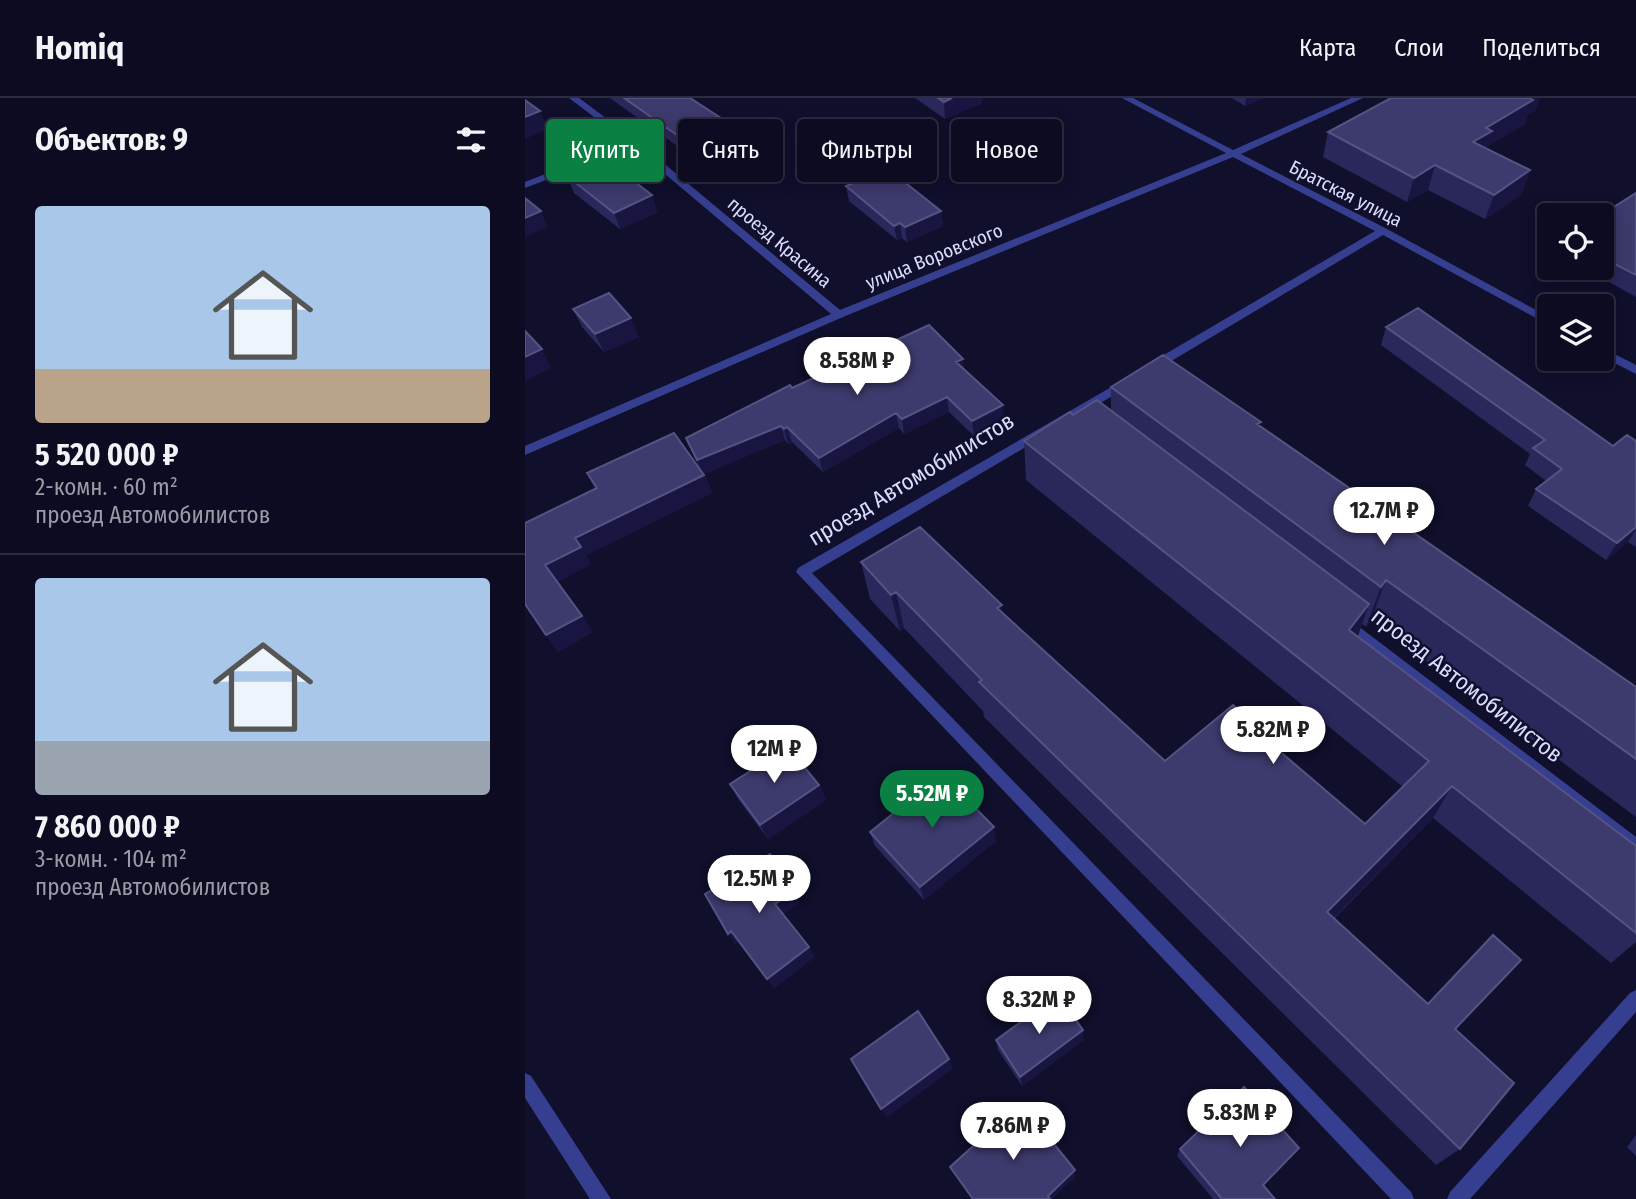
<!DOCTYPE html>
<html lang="ru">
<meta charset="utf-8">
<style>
body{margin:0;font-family:"Fira Sans Condensed",sans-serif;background:#1a192e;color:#f1f3f6;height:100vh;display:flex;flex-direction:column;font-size:26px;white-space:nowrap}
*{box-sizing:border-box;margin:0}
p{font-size:23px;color:#9a9ba5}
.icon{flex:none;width:38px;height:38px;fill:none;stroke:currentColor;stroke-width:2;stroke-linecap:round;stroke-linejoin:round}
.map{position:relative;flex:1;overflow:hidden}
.details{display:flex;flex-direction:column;background:#0c0b21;width:525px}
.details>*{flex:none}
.banner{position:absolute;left:21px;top:21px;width:665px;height:63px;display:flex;gap:14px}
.controls{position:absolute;left:1012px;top:105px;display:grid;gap:14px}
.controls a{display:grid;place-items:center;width:77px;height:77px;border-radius:7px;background:#0c0b21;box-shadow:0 4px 18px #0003,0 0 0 2px #2c2b3f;font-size:35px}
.price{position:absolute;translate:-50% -60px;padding:0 16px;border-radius:24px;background:#fff;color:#222;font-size:23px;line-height:46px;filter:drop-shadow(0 2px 4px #0008)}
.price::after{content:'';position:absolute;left:50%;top:42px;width:21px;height:16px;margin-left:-10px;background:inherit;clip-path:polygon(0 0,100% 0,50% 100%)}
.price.on{background:#0b8043;color:#fff}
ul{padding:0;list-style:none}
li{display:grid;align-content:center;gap:14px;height:371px;padding:0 35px}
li+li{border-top:2px solid #2c2b3f}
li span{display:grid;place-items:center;height:217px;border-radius:7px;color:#555}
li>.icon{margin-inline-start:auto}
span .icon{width:126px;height:126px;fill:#fffc;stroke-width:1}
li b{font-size:30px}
h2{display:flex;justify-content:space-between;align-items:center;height:84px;padding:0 35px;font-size:30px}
.tag{padding:0 24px;border-radius:7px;background:#0c0b21;box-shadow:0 4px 18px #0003,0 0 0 2px #2c2b3f;font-size:24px;line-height:63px}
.tag.on{background:#0b8043;color:#fff}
header{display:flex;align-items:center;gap:42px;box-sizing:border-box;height:98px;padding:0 35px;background:#0c0b21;border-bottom:2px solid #2c2b3f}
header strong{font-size:33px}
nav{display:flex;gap:38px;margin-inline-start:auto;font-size:24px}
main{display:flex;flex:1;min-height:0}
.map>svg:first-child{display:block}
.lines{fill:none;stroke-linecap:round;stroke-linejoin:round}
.minor{fill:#363f8f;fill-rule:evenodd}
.tertiary{fill:#363f8f;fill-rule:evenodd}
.wall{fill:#2a275b}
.shaded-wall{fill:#181541}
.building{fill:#3d3a6d;stroke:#565384;stroke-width:2}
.labels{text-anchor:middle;stroke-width:5;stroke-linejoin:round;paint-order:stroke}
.far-street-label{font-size:19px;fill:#dadbff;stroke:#100f2c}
.street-label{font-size:23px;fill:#dadbff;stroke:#100f2c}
</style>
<header>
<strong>Homiq</strong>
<nav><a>Карта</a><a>Слои</a><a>Поделиться</a></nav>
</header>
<main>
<section class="details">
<h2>Объектов: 9<svg class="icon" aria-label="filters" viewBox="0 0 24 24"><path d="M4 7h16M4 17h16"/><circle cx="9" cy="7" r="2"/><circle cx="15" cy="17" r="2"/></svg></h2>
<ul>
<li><span style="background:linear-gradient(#a9c7e8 75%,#b9a48a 0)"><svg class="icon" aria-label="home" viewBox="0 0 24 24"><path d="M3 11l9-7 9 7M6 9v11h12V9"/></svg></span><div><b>5 520 000 ₽</b><p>2-комн. · 60 m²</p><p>проезд Автомобилистов</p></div></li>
<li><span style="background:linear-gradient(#a9c7e8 75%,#9aa5b1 0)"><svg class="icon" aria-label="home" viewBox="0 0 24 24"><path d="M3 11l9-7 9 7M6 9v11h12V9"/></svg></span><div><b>7 860 000 ₽</b><p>3-комн. · 104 m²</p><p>проезд Автомобилистов</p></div></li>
</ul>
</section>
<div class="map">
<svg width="1111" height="1101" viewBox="0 0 1111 1101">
<rect width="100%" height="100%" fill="#100f2c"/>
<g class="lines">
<path class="minor" d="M44,0h10l58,43 203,169 386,-157 -104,-55h11l100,52 118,-52h12l-122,56 146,75 162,88v8l-166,-90 -225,134h-8v-6l225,-132 -142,-74 -390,160 -318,138v-9l306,-132 -198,-167 -108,41v-6l102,-40z
M1076,249l35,18v9l-35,-18z
M602,280l4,1v6l-319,188 599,619 3,7h-23l-595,-627 2,-4z
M820,518l291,221v16l-296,-227 -2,-4 2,-4z
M1111,892v22l-166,187h-23l3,-7 180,-199z"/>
<path class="tertiary" d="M0,975l6,3 80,123h-21l-65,-101z"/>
</g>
<path class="wall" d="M85,0h80l78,62 -49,19 -21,-18z
M390,0h67v5l-37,16z
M707,0h33l-20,8z
M1011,12l-8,4 -3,10 -39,23v2l44,21 -9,25 -36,24 -57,-29 -21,12 -84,-45 5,-25z
M42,78l91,36 -38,17 -46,-36z
M321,88l95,25 2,15 -36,16 -5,-4 -5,2 -48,-39z
M1111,95v104l-47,-26 -4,3 -12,-6h28v-53z
M48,211l66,28 -35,15 -22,-25z
M861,229l227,119 23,-5v106l-8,-5 -22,18 -78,-54 8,-17 10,-8 -21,-16 5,-11 -149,-109z
M439,271l40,51 -30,16 -25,-24 -45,22 -5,-6 -76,44 -31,-30 -4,2 -3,-4 -81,34 8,19 -126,62 5,9 -34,18 36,50 -35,20 -33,-48 70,-115 -8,-16 113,-4 -14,-31 106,-50z
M586,289l149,39 376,261v130l-265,-197 -5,7 -4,-3 -4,12 278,210v96l-25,21 -178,-145 -99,101 121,110 5,120 -24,16 -452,-448 -1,-6 -79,-83 -4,3 -30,-32 -9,-37 141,51 163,148 115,-15 -1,5 86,73 38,-37 -377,-307 -2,-39 49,-26 38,-4z
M205,686l89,1 7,15 -58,39 -30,-40z
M345,734l126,9 -72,59 -49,-54z
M558,932v10l-61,46 -24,-36 -2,-10z
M1111,1037v21l-9,-9z
M774,1050l-36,37 12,14h-62l-36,-43 3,-7z
M425,1069l125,3v7l-23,22h-80z"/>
<path class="shaded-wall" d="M427,0h30v5l-37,16 -1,-17z
M721,0h19l-20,8z
M999,0h16l-4,12 -8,4 -3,10 -39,23 -2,8 -11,-13 13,-14z
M15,13l8,18 -23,10v-22z
M239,48l4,14 -49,19 -4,-14z
M910,67l-7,25 -21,12 7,-24z
M1005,72l-9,25 -36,24 9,-24z
M127,97l6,17 -38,17 -6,-16z
M16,113l7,16 -23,10v-19z
M416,113l2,15 -36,16 -2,-15z
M375,125l2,15 -5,2 -3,-14z
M106,220l8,19 -35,15 -9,-18z
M17,251l9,19 -26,13v-24z
M438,261l2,15 -9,-12z
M422,299l2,15 -45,22 -2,-15z
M478,307l1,15 -30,16 -2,-15z
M371,315l3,15 -76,44 -4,-14z
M256,328l4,14 -82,35 -6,-15z
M262,329l5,15 -4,2 -4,-15z
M179,377l8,18 -126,62 5,9 -35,19 -11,-18 30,-27z
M1111,429v2l-8,13 -22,18 11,-17z
M861,482l-15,40 -5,7 15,-40z
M371,494l8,36 -4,3 -9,-36z
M844,506l-13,37 -7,-11z
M477,507l3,36 -8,-33z
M57,518l11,16 -35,20 -12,-17z
M294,687l7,15 -58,39 -8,-14z
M927,688l-19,32 -120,121 14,-27z
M469,729l2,14 -72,59 -4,-13z
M269,794l6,11 -18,12 -7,-11z
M206,833l8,11 -4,2 -7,-10z
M284,849l6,10 -41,32 -7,-10z
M558,932v10l-61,46 -2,-9z
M424,961l4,10 -66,48 -6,-8z
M550,1072v7l-23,22h-4v-3z"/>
<path class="building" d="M99,0h66l74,48 -49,19 -21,-18z
M413,0h14l-8,4z
M866,0h138l4,2 -47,28 6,3 -19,11 57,28 -36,25 -59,-30 -21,13 -86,-46z
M0,2l15,11 -15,6z
M80,61l47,36 -38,18 -47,-37z
M363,71l53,42 -36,16 -5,-4 -6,3 -48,-40z
M1111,95v82l-35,-18v-42z
M0,100l16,13 -16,7z
M84,195l22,25 -36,16 -22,-25z
M893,210l195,138 14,-11 9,6v86l-19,16 -81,-54 26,-20 -29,-21 12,-8 -159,-113z
M404,227l34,34 -7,3 47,43 -31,16 -25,-24 -45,22 -6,-6 -77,45 -32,-31 -3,2 -3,-3 -84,34 -11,-22 104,-53 2,3z
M0,233l17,18 -17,8z
M638,257l98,67 -4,2 379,263v72l-250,-179 -5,7 -270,-200z
M572,302l272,204 -20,26 287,216v87l-184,-147 -125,126 101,92 65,-69 28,25 -66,69 59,54 -54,66 -481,-467 3,-2 -86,-88 -5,3 -30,-33 59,-35 82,78 -5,3 168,153 68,-56 47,41 -3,3 88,75 64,-63 -405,-320 46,-29 3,3z
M149,335l30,42 -129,63 6,9 -36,18 37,51 -36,19 -21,-31v-81l72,-35 -10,-15z
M263,649l31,38 -59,40 -30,-41z
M417,676l52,53 -74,60 -50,-55z
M245,756l24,38 -19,12 34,43 -42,32 -36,-48 -3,3 -23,-40z
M533,897l25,35 -63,47 -24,-37z
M393,913l31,48 -68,50 -30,-50z
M719,989l55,61 -36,37 12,14h-53l-42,-50z
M496,1005l54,67 -27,26 2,3h-77l-23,-32z"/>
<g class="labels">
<g class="far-street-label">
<text transform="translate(821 95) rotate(27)" y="7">Братская улица</text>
<text transform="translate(255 144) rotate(40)" y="7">проезд Красина</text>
<text transform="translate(409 158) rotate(-22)" y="7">улица Воровского</text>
</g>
<g class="street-label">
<text transform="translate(386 381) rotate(-31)" y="8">проезд Автомобилистов</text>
<text transform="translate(942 587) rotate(38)" y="8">проезд Автомобилистов</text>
</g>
</g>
</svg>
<div class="controls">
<a><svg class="icon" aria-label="locate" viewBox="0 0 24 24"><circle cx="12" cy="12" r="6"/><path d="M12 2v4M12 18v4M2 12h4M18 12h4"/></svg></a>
<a><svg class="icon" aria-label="layers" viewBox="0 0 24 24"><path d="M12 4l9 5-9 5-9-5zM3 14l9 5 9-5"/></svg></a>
</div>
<b class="price" style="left:332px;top:299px">8.58M ₽</b>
<b class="price" style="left:859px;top:449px">12.7M ₽</b>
<b class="price" style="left:748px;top:668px">5.82M ₽</b>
<b class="price" style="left:249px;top:687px">12M ₽</b>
<b class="price on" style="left:407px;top:732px">5.52M ₽</b>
<b class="price" style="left:234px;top:817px">12.5M ₽</b>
<b class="price" style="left:514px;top:938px">8.32M ₽</b>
<b class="price" style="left:715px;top:1051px">5.83M ₽</b>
<b class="price" style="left:488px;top:1064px">7.86M ₽</b>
<div class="banner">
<a class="tag on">Купить</a>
<a class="tag">Снять</a>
<a class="tag">Фильтры</a>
<a class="tag">Новое</a>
</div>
</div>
</main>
